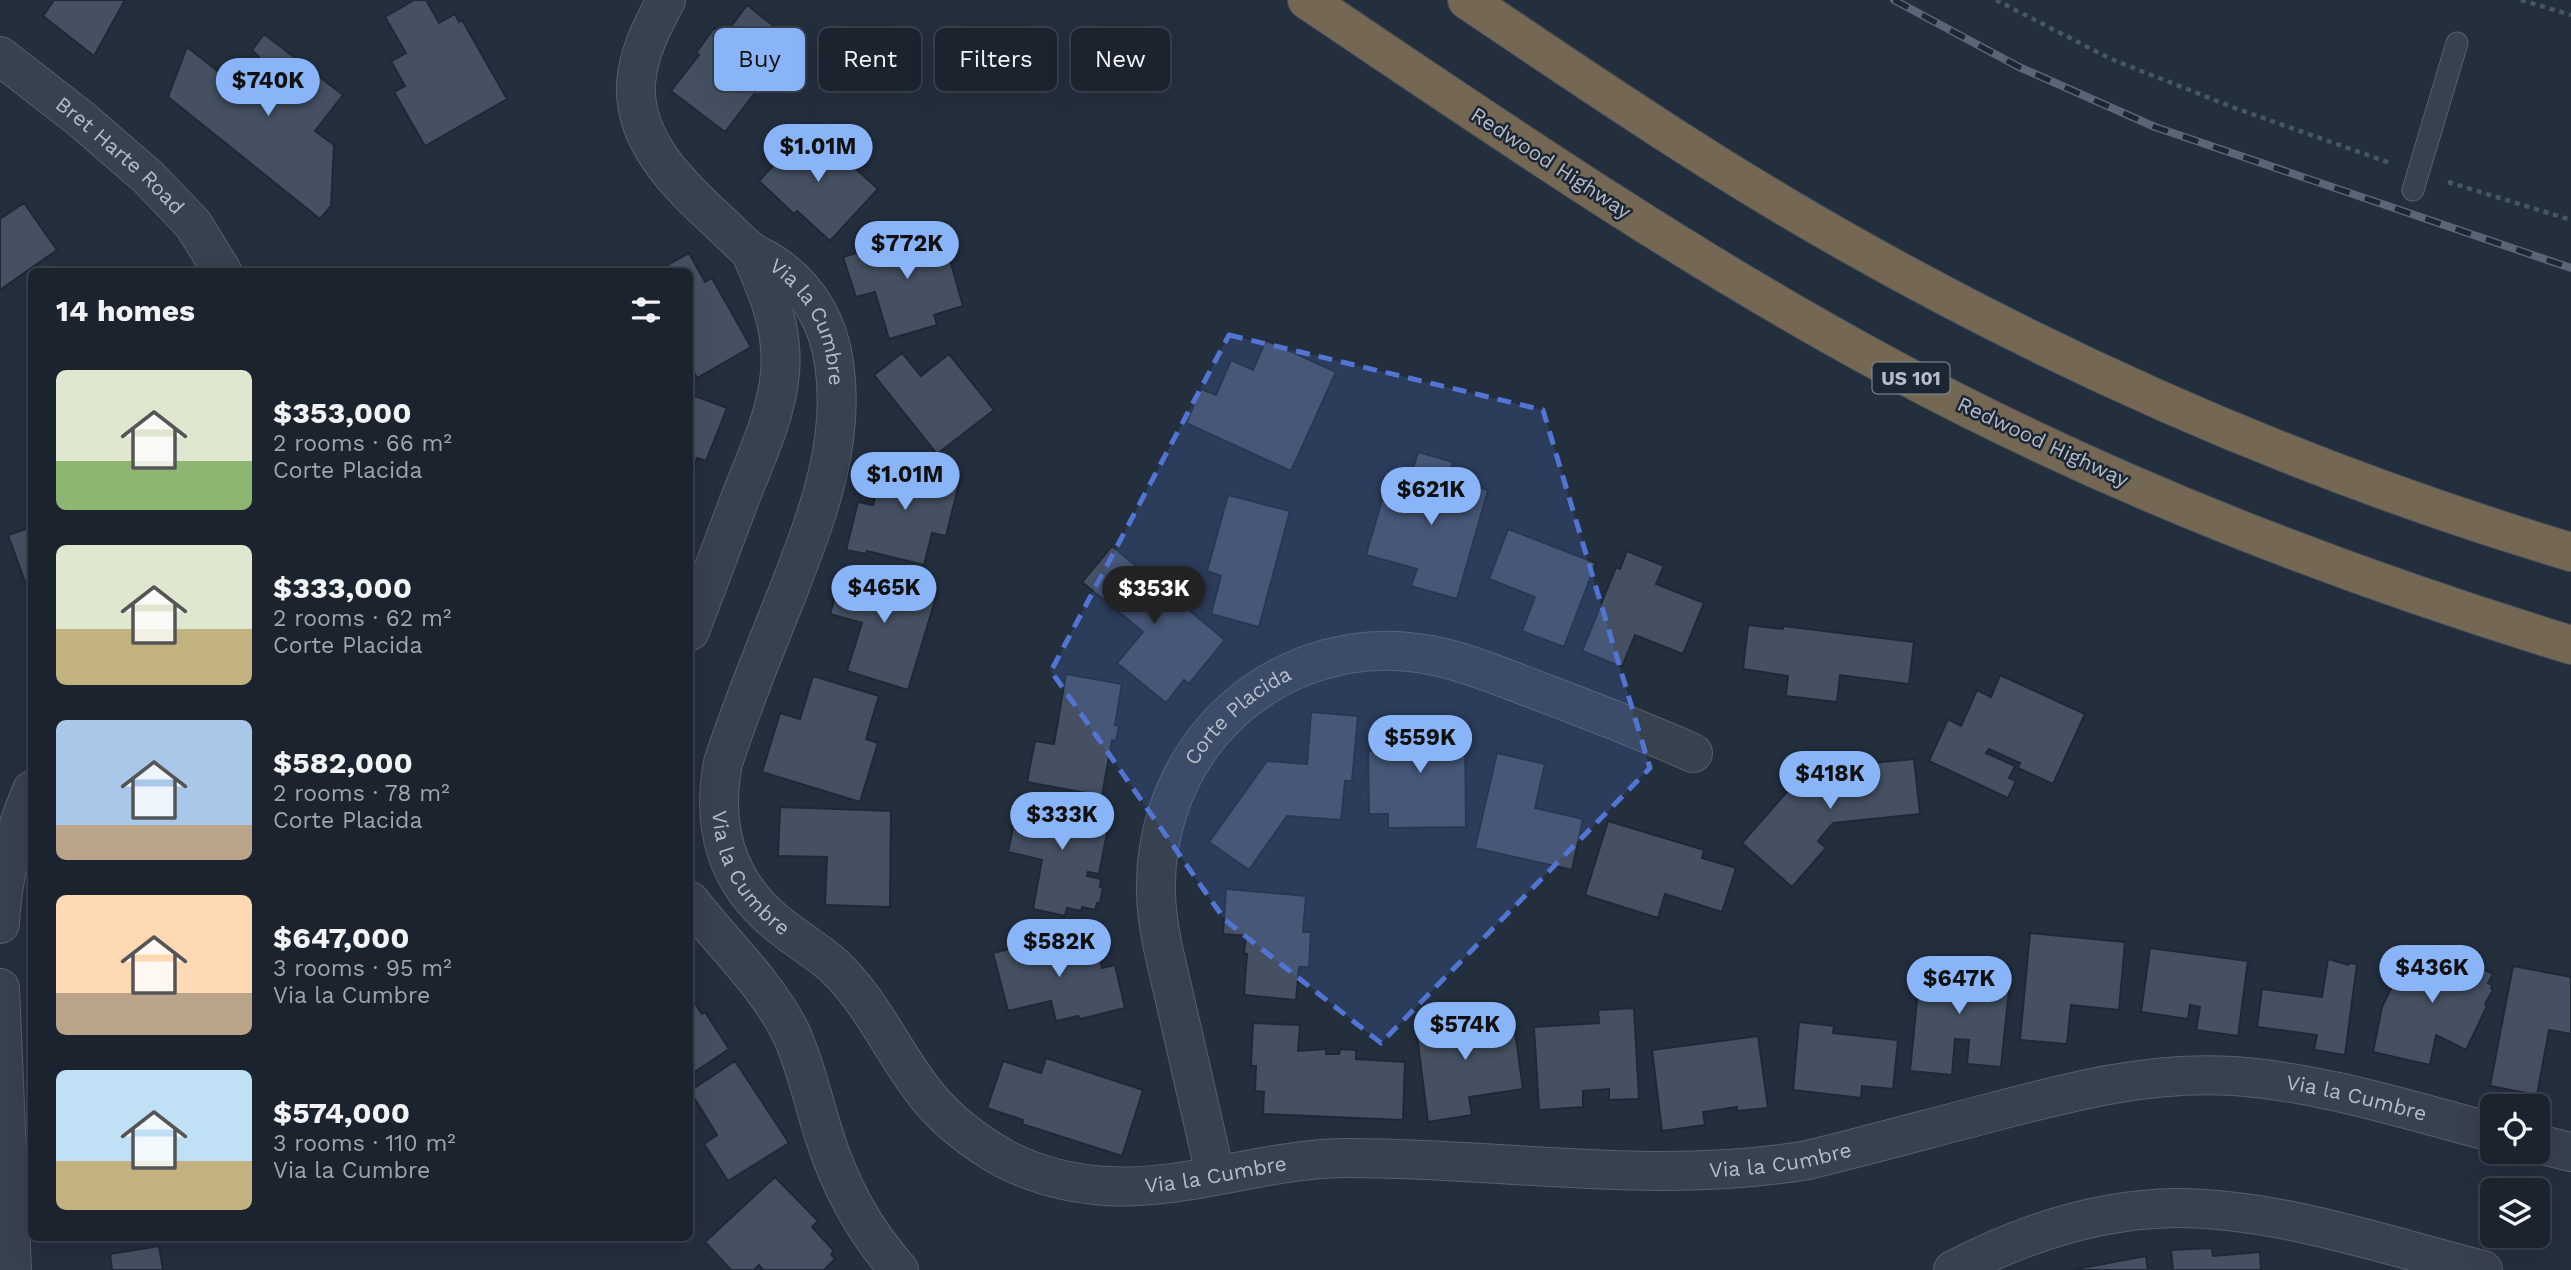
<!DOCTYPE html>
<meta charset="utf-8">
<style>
body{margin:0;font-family:"Work Sans",sans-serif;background:#282f3a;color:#f1f3f6;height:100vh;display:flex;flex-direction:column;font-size:26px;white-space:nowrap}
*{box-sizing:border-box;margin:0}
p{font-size:23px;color:#a0a4aa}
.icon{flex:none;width:38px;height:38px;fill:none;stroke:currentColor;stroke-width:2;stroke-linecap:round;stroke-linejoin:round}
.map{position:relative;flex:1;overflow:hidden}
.sheet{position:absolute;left:28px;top:268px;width:665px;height:973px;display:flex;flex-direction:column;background:#1b232e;border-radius:10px;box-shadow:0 7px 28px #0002,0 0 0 2px #39404a}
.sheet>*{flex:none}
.top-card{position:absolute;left:714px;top:28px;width:665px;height:63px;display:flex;gap:14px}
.controls{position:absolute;left:2480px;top:1094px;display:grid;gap:14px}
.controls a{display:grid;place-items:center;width:70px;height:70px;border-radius:10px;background:#1b232e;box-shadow:0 7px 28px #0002,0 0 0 2px #39404a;font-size:35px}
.price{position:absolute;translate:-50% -60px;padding:0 16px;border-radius:24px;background:#8ab4f8;color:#111;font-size:23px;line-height:46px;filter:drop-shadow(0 2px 4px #0008)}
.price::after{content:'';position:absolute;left:50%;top:42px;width:21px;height:16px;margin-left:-10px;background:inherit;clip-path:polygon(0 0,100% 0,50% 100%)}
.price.selected{background:#222;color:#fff}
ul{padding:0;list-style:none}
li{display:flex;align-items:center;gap:21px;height:175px;padding:0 28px}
li span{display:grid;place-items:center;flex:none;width:196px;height:140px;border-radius:10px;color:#555}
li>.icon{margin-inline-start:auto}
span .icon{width:84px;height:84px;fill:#fffc;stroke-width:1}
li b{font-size:30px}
h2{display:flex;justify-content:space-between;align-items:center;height:84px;padding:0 28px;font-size:30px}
.chip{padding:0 24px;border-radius:10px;background:#1b232e;box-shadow:0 7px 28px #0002,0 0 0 2px #39404a;font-size:24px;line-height:63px}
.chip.selected{background:#8ab4f8;color:#111}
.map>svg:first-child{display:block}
.building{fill:#455162;stroke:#1f2835;stroke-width:2}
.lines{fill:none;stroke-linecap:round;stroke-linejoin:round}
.service-casing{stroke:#565f6c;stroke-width:23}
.minor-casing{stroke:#565f6c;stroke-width:40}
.tertiary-casing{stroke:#565f6c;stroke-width:40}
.motorway-casing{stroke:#434c59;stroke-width:40}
.path{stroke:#44595c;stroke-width:4.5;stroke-dasharray:5 5;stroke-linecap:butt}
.service{stroke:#38414e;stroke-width:21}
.minor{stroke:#38414e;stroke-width:38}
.tertiary{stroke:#38414e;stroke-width:38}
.motorway{stroke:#746855;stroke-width:38}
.rail-casing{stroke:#5a6575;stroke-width:8}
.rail{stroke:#1d2633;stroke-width:5;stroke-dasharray:16;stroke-linecap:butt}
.marked{fill:#5274d3;fill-opacity:0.2;stroke:#5274d3;stroke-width:5;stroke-dasharray:14 9;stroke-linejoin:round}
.labels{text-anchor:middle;stroke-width:5;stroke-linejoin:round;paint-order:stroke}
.shield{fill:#1d2633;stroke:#878f9c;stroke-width:2}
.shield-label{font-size:19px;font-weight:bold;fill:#b4bcc9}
.street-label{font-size:21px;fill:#b4bcc9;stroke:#1d2633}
</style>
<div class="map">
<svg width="2571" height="1270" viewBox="0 0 2571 1270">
<rect width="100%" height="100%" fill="#242f3e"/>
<path class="building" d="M54,0h71l-31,56 -51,-40z
M414,0h12l13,23 16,-9 4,8 3,-2 45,79 -82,47 -31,-54 11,-6 -14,-25 15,-8 -21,-36z
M747,5l47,37 -69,90 -54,-41 28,-36 -3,-2 18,-25 10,8z
M264,34l79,61 -28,36 19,14 -3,61 -11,13 -152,-122 19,-50 50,39 22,-29 -7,-7z
M809,126l69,63 -48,52 -33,-30 -3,3 -35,-33z
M24,203l33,47 -57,40v-71z
M941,228l22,78 -29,9 3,10 -48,14 -14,-47 -19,5 -13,-40z
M689,253l16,29 7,-4 39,69 -54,31 -7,-13v-94h-33z
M1266,340l70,32 -45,99 -105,-48 15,-34 15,6 15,-35 22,10z
M902,353l19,23 28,-22 45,56 -57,44 -63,-79z
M690,394l37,14 -21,53 -9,-3 -7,18z
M1418,452l35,10 -5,16 40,12 -31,109 -46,-13 6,-17 -51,-14 16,-55 20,5z
M885,456l76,20 -15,60 -14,-3 -8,32 -57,-14 -1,3 -20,-4 12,-48 15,3z
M1228,495l62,16 -31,116 -48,-13 10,-38 -14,-5z
M32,527v62l-4,1 -20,-55z
M1508,529l88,34 -32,84 -42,-16 13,-34 -46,-18z
M1112,546l113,94 -36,44 -5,-4 -18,23 -49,-40 26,-31 -61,-50z
M1627,551l37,15 -8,18 48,19 -21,51 -48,-19 -13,32 -40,-16 34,-84 4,2z
M844,566l93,28 -29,96 -61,-19 15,-48 -32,-9z
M1748,625l35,4v-3l131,16 -5,42 -69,-9 -3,27 -51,-6 2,-20 -45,-7z
M1066,674l56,10 -7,41 4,1 -3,15 -4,-1 -10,56 -75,-14 8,-41 19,3z
M2000,675l85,39 -32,70 -35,-16 2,-5 -31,-14 -3,4 29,13 -6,12 7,3 -8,17 -79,-37 19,-42 13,7 16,-36 14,7z
M813,676l66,20 -13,43 12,4 -18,59 -98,-30 18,-59 20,6z
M1311,712l47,4 -6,65h-7l-4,39 -54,-4 -38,54 -40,-28 58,-81 40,3z
M1388,718h55v12h22l1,97 -78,1v-14h-19l-1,-63h20z
M1497,753l48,11 -10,44 48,11 -11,51 -97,-22z
M1914,759l6,55 -87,9 -15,18 8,7 -34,39 -50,-44 65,-74z
M1020,794l91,19 -12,61 -11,-2 -1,4 14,3 -1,8h3l-3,16h-3l-2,7 -13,-3 -1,4 -14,-3 -2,8 -32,-7 9,-49 -34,-8z
M780,807l111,4 -1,96 -65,-2 2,-48 -49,-1z
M1608,821l96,29 -2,8 34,10 -14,44 -57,-18 -7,24 -73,-23z
M1226,889l80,7 -3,36h8l-2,35h-10l-3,33 -52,-5 3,-41 -3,-1 2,-17 -23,-2z
M2030,933l95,9 -6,68 -48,-5 -4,39 -47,-4z
M1073,934l5,20 20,-5 4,19 13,-3 10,43 -45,11 -2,-3 -22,5 -5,-20 -43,10 -15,-58z
M2434,945l59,29 -5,9 4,2 -1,3 2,2 -8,14 2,2 -21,44 -30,-15 -6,30 -57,-13 9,-45 29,-59 17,9z
M2150,948l98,13 -10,75 -42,-6 4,-23 -10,-2 -2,14 -47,-7z
M2328,959l20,6v-2l9,1 -12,91 -31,-5 3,-15 -60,-8 5,-38 60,8z
M1921,960l90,10 -10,97 -34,-3 2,-24 -14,-1 -3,36 -42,-4z
M2513,966l58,11v57l-22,-4 -12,65 -47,-9z
M690,996l12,18 3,-2 24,37 -39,26z
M1634,1008l5,91 -30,1v-11l-26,2v16l-44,3 -5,-83 65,-4 -1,-13z
M1470,1009l1,4 6,-1 1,12 21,-3 1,5 14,-2 9,65 -54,8 3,18 -44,7 -12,-94 1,-7 5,-5z
M1799,1022l35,4 -1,7 65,7 -5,49 -31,-3 -1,12 -68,-8z
M1253,1023l47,2 -2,26 28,-2v5h13l1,-5 16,1v9l49,3 -2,58 -140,-6 1,-22 -9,-1 1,-25h-5z
M1758,1036l10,72 -31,3v-4l-34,5 2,13 -43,6 -10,-81z
M1046,1058l97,32 -21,66 -100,-32 1,-4 -36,-12 16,-47 38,12z
M735,1061l54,82 -61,38 -24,-37 13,-9 -27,-44z
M775,1177l43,44 -6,6 22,24 -3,3 4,5 -11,11h-61l-4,-5 -5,5h-23l-26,-28z
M159,1246l4,24h-51l-2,-16z
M2212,1248l1,8 47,-4 1,18h-88l-2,-20z
M2146,1256l2,14h-77z"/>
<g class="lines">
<defs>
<path id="service" d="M2413,190l44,-147"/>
<g id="minor">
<path id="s1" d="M0,56l81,63 67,58 45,47 29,47"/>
<path d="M0,924c2,-46 14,-92 32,-134"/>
<path d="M0,988l12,282"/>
<path id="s2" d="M1215,1174c-13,-57 -26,-113 -39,-170 -8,-36 -19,-73 -20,-110 -2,-58 18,-117 55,-161 54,-64 137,-94 219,-78 37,7 71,22 106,35 53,20 105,40 157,63"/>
</g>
<g id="tertiary">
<path id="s3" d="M666,0c-14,27 -28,53 -30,84 -3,57 43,101 82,137 10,9 20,20 31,29 10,7 22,11 31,19 31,23 49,57 54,94 12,80 -17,153 -45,226 -23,58 -47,115 -66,174 -12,63 3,119 54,160 19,16 41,28 58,44 41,40 58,87 93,130 21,25 48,46 77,62 31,16 67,25 102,27 79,5 163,-29 244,-28 152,0 306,28 457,2 62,-15 123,-32 185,-48 80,-21 157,-41 240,-36 88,6 174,34 259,56"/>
<path d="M690,631c17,-45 34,-90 51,-135 18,-46 44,-98 39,-149 -2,-33 -17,-66 -30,-96"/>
<path d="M690,901c34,44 76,82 101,132 15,33 22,68 33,102 15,49 41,97 75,135"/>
<path d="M2538,1144l33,8"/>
<path d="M1953,1270c69,-36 145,-61 223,-62 101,0 209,37 307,62"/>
</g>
<path id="motorway" d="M1307,0c190,128 379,258 582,367 216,117 447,206 682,278
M1467,0c126,85 251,170 383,244 228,129 470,233 721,308"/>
</defs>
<use href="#service" class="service-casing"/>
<use href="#minor" class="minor-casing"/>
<use href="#tertiary" class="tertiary-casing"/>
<use href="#motorway" class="motorway-casing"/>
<path class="path" d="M1996,0l115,59 124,49 155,55
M2521,0l50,15
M2448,182l123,38"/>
<use href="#service" class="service"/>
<use href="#minor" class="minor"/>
<use href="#tertiary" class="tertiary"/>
<use href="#motorway" class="motorway"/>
<defs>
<path id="rail" d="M1894,0l125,67 136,60 416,141"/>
</defs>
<use href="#rail" class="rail-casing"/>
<use href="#rail" class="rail"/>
</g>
<path class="marked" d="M1229,335l314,75 107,358 -269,275 -156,-123 -174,-249z"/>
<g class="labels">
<rect class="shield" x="1872.5" y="362.5" width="77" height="31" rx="5"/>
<g class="shield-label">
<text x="1911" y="385">US 101</text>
</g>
<g class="street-label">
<text dy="7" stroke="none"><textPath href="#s1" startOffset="156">Bret Harte Road</textPath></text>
<text transform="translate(1551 163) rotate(33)" y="7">Redwood Highway</text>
<text dy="7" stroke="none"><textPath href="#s3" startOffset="396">Via la Cumbre</textPath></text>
<text transform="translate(2043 442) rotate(25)" y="7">Redwood Highway</text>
<text dy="7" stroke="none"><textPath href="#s2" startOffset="492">Corte Placida</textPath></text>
<text dy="7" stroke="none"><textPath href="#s3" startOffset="984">Via la Cumbre</textPath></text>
<text dy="7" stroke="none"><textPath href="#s3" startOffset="2746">Via la Cumbre</textPath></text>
<text dy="7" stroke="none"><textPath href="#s3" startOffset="2158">Via la Cumbre</textPath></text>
<text dy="7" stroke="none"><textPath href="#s3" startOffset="1591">Via la Cumbre</textPath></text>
</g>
</g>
</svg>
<div class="controls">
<a><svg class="icon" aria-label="locate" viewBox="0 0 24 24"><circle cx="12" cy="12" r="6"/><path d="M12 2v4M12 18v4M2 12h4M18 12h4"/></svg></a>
<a><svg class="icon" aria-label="layers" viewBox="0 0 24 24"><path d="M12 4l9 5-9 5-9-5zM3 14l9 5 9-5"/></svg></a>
</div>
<b class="price" style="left:268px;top:118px">$740K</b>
<b class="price" style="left:818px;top:184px">$1.01M</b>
<b class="price" style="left:907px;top:281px">$772K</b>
<b class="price" style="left:905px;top:512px">$1.01M</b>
<b class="price" style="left:1431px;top:527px">$621K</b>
<b class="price" style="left:884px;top:625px">$465K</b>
<b class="price selected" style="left:1154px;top:626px">$353K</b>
<b class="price" style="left:1420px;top:775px">$559K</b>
<b class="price" style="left:1830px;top:811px">$418K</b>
<b class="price" style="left:1062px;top:852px">$333K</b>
<b class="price" style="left:1059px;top:979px">$582K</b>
<b class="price" style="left:2432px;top:1005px">$436K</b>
<b class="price" style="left:1959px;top:1016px">$647K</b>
<b class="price" style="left:1465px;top:1062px">$574K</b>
<div class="top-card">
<a class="chip selected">Buy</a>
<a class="chip">Rent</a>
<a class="chip">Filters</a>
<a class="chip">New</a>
</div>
<section class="sheet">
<h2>14 homes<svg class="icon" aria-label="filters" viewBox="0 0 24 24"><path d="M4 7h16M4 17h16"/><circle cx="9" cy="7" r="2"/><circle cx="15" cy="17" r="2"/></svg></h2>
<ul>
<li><span style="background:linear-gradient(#dfe7d0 65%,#8fb573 0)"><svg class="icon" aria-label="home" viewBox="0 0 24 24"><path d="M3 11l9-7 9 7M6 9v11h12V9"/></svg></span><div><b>$353,000</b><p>2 rooms · 66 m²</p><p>Corte Placida</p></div></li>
<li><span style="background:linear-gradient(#dfe7d0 60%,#c2b280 0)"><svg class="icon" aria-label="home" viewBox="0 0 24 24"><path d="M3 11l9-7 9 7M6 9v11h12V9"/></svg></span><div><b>$333,000</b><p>2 rooms · 62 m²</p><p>Corte Placida</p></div></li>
<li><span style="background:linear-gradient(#a9c7e8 75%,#b9a48a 0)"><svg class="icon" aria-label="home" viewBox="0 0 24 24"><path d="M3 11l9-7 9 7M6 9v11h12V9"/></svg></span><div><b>$582,000</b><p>2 rooms · 78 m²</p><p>Corte Placida</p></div></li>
<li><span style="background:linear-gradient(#ffd9b3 70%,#b9a48a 0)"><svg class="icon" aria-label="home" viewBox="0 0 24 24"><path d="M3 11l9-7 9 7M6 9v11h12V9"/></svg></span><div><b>$647,000</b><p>3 rooms · 95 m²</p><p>Via la Cumbre</p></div></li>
<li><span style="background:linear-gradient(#bfe0f5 65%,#c2b280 0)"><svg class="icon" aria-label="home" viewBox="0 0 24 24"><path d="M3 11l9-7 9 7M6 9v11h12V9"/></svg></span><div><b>$574,000</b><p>3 rooms · 110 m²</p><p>Via la Cumbre</p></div></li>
</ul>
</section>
</div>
